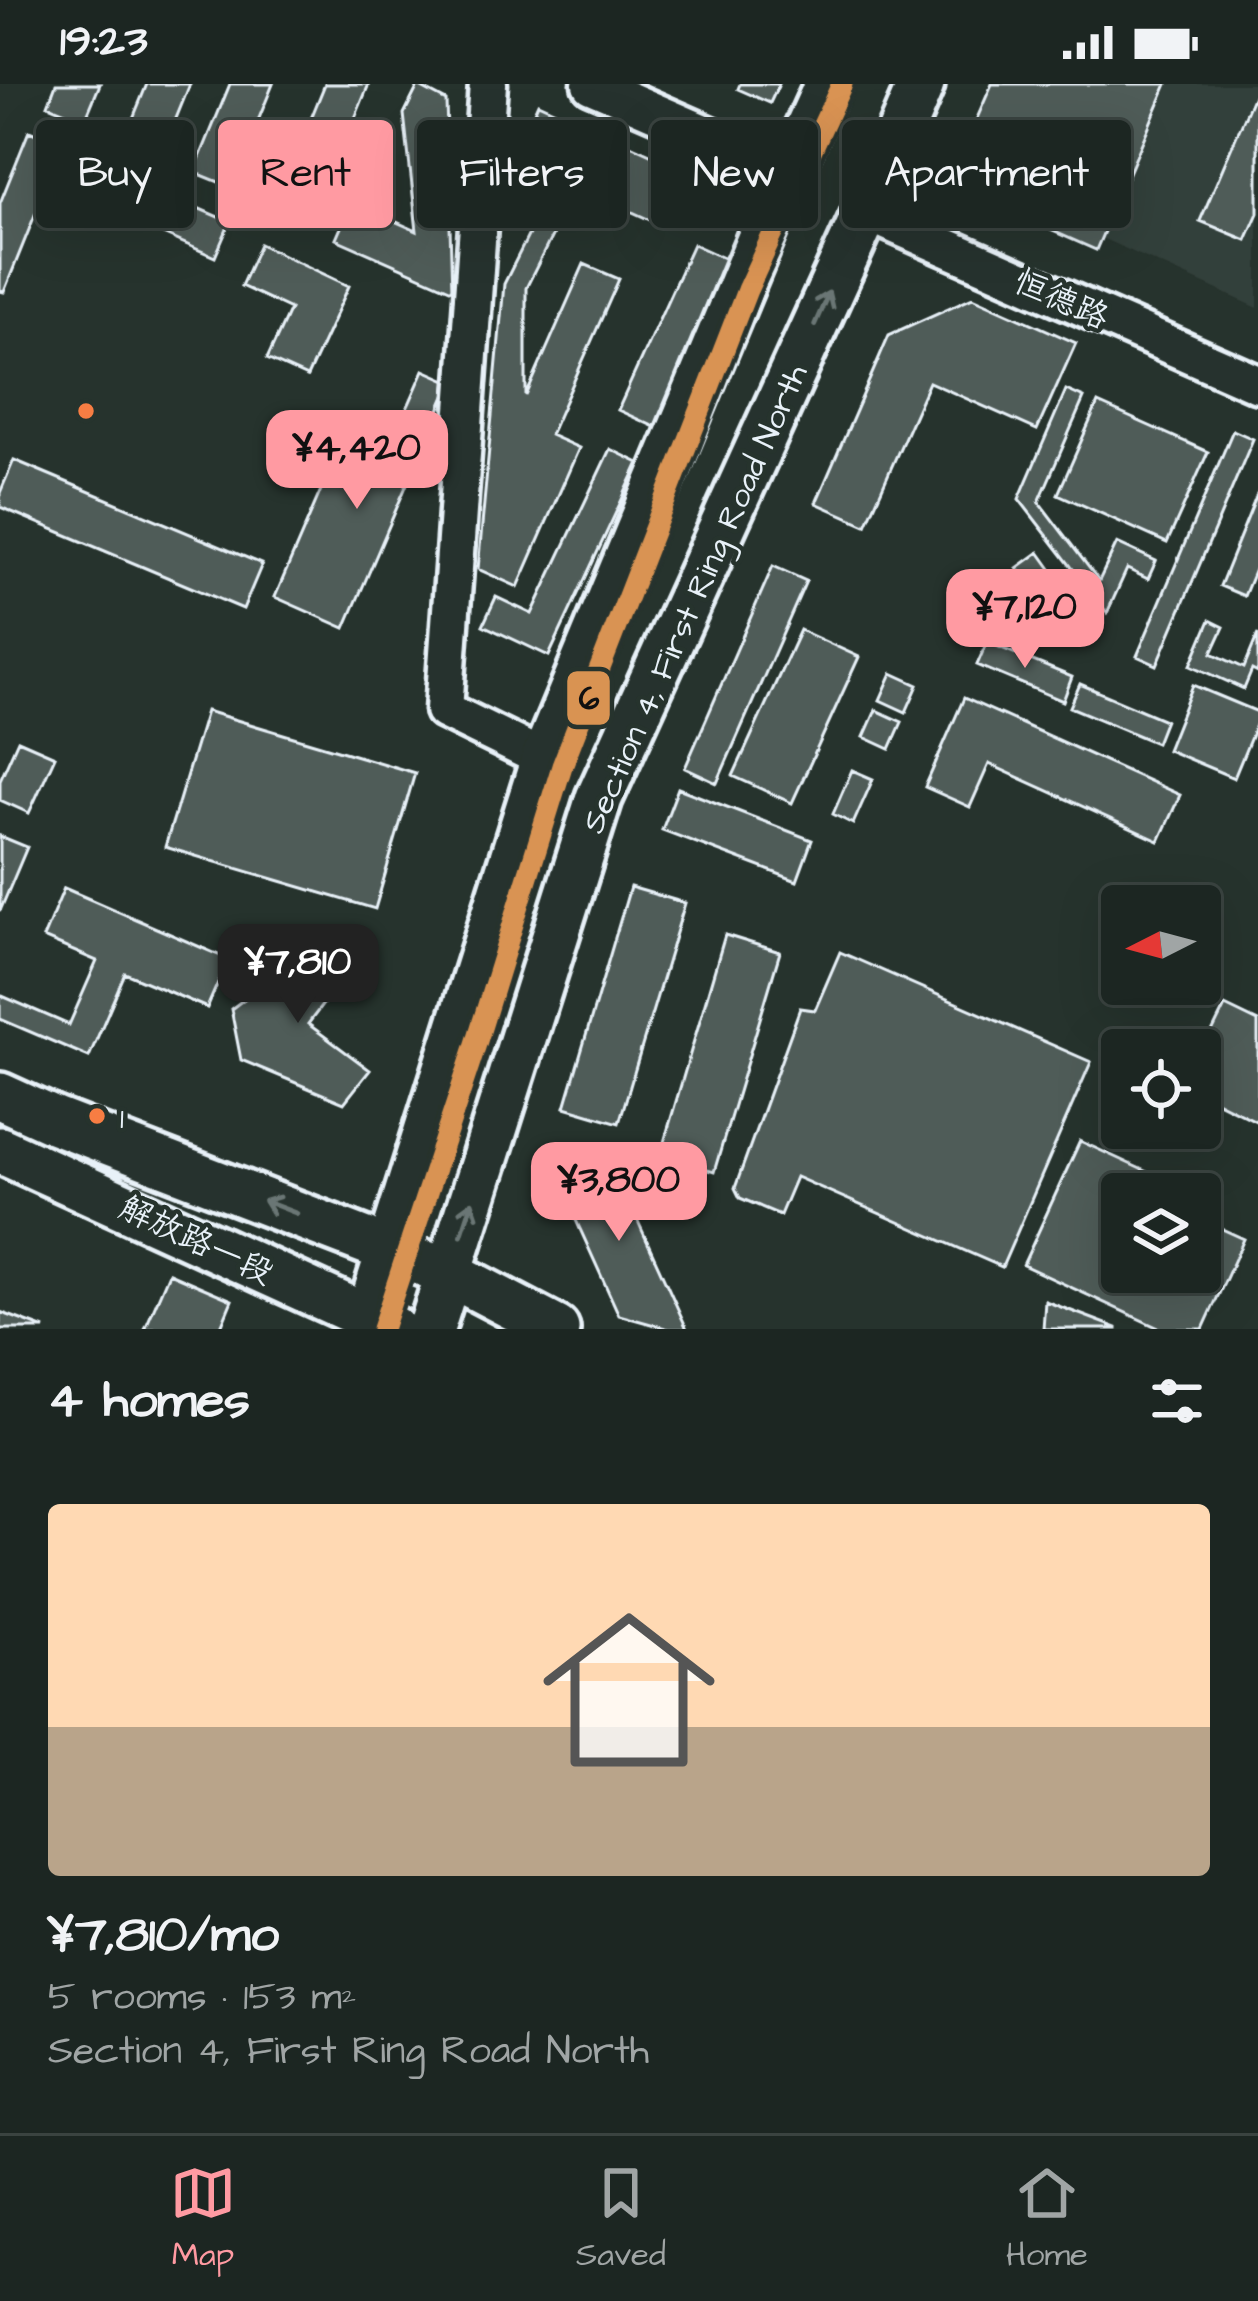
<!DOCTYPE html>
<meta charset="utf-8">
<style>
body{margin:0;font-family:"Architects Daughter","LXGW WenKai TC",sans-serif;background:#29322f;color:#f1f3f6;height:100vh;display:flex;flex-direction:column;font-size:45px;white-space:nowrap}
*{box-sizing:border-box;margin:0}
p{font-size:39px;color:#a0a5a5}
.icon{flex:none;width:66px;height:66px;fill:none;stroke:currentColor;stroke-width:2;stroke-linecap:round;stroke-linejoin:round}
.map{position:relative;height:1245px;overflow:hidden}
.side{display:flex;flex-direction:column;background:#1c2622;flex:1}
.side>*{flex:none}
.guide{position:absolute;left:36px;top:36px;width:1188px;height:108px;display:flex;gap:24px}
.needle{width:78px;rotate:264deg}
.buttons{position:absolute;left:1101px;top:801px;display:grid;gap:24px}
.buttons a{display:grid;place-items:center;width:120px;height:120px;border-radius:12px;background:#1c2622;box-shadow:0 12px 48px #0002,0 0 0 3px #3a4340;font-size:60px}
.price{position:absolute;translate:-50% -102px;padding:0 27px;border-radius:24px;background:#ff9aa2;color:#111;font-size:39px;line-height:78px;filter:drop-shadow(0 3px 6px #0008)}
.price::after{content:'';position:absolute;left:50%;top:72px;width:36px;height:27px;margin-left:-18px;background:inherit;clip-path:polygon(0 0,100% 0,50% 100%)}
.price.selected{background:#222;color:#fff}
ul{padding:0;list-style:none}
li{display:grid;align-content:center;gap:24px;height:636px;padding:0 48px}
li+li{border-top:3px solid #3a4340}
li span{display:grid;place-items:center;height:372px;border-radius:12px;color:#555}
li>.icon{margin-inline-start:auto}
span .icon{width:216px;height:216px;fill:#fffc;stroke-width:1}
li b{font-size:51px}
h2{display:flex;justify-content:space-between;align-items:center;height:144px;padding:0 48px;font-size:51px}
.tag{padding:0 42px;border-radius:12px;background:#1c2622;box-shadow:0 12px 48px #0002,0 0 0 3px #3a4340;font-size:42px;line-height:108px}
.tag.selected{background:#ff9aa2;color:#111}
.status{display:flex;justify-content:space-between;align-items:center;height:84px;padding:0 60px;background:#1c2622;direction:ltr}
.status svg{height:33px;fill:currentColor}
.menu{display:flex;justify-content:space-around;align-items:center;height:168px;border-top:3px solid #3a4340;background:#1c2622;font-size:33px;color:#a0a5a5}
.menu a{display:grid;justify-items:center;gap:6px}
.menu .selected{color:#ff9aa2}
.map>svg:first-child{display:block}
.built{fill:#333f3a}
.building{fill:#505c59;stroke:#e8f1f8;stroke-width:3}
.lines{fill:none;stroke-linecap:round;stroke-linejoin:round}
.minor-casing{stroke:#e8f1f8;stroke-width:45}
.major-casing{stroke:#e8f1f8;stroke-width:54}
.minor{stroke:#26332d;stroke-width:36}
.major{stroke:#26332d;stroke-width:45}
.metro-1-casing{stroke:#26332d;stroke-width:30}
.metro-1{stroke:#d99352;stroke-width:21}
.oneway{stroke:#6a7674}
.bus-dot{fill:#f77d43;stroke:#26332d;stroke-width:4.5}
.labels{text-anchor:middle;stroke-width:9;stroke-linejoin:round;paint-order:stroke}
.bus-label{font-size:30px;fill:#e8f1f8;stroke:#26332d;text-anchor:start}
.street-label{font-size:33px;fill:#e8f1f8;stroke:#26332d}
.line-badge{stroke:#26332d;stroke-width:4.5}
.pale-badge-label{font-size:33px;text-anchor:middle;font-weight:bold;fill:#111}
</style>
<div class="status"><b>19:23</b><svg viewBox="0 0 49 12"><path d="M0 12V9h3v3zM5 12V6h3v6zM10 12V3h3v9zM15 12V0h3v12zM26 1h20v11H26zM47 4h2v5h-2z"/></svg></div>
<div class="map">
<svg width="1258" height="1245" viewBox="0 0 1258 1245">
<rect width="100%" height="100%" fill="#26332d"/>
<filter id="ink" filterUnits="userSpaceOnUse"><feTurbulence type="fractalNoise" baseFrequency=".00833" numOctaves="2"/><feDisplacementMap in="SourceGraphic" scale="24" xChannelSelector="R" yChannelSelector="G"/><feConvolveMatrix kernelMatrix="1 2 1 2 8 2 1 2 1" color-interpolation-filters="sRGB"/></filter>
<g filter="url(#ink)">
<path class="built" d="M1043,0h215v224l-257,-115z"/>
<path class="building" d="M56,0h44l-15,36 -37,-15z
M147,0h43l-28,69 -37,-15z
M230,0h43l-42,103 -37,-15z
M325,0h44l-57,139 -37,-16z
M740,0h39l-9,19 -32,-14z
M992,0h175l-71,166 -109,-48 -15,-72z
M418,2l28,15 6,189 -116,-51 16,-37 65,29 -13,-117z
M1258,2v127l-12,27 -46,-19z
M538,19l145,66 -24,55 -145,-66z
M29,47l76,31 -16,41 -42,-18 -43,107 -4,-1v-88z
M124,92l106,46 -15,35 -106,-47z
M538,132l19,10 -31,62v108l58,-132 35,15 -69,156 29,13 -61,139 -40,-18 26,-285z
M260,160l89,42 -42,91 -40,-18 23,-50 -49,-23z
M693,160l37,17 -75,166 -37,-17z
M973,213l103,46 -39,87 -108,-48 -63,143 -50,-22 73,-168z
M424,286l27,12 -106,246 -70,-31 70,-163 43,18z
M1066,306l18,8 -45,104 60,79 18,-38 39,18 -8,18 -21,-10 -20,44 -88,-114z
M1098,319l110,49 -41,91 -109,-49z
M1233,346l20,9 -96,226 -20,-9z
M610,365l29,14 -90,193 -66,-31 13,-28 36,17z
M14,376l248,104 -19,45 -243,-102v-14z
M1258,408v70l-14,34 -24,-10z
M1039,468l52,73 -22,16 -52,-73z
M773,482l33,15 -89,202 -32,-15z
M1210,536l14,7 -12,26 32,15 14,-34v39l-6,-3 -8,19 -53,-24z
M800,546l59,27 -67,146 -59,-27z
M987,558l85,35 -9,24 -86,-36z
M892,589l26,12 -12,27 -26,-12z
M1080,600l85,36 -9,23 -86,-36z
M1193,601l65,27v8l-24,58 -67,-28z
M964,614l216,97 -21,46 -170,-77 -19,43 -45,-20z
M876,626l26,12 -12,27 -26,-12z
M206,627l209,62 -40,136 -210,-62z
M18,656l37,16 -26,57 -29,-13v-20z
M852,686l21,9 -20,45 -20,-10z
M678,704l134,52 -15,41 -135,-51z
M0,752l27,11 -27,64z
M630,803l55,16 -66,220 -54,-16z
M64,804l164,71 -21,49 -82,-35 -36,84 -89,-38v-24l69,30 28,-64 -54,-23z
M725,851l55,17 -66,220 -54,-16z
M323,856l31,23 -46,61 62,46 -26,33 -103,-43 -10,-51z
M840,868l251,110 -89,205 -206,-90 -16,38 -40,-17 -5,-10 65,-180 15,2z
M1225,922l33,16v100l-58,-29v-36z
M1080,1057l115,53h-73v78h78v-53l44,20 -41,90h-42l-138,-64z
M607,1069l80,176h-18l-50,-14 -63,-139z
M169,1189l63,27 -12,29h-75z
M1045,1217l72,27v1h-74z
M0,1228l45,17h-45z"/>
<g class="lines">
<defs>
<path id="minor" d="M488,0l-44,626 100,49
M591,0l198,86
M866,128l392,172"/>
<path id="major" d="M0,1012l55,25 394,152 107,56
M0,1066l393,179
M365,1245l179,-570 245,-589 39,-86
M431,1245l168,-531 267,-586 55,-128"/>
</defs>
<use href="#minor" class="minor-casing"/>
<use href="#major" class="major-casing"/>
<use href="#minor" class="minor"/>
<use href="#major" class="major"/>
<defs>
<path id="metro-1" d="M382,1245l94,-285 86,-278 185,-476 95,-206"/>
</defs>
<use href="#metro-1" class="metro-1-casing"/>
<use href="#metro-1" class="metro-1"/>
</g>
<defs><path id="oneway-shaft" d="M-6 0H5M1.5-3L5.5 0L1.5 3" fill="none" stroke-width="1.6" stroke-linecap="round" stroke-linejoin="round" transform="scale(3)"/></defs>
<g class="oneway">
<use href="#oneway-shaft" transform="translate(822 224) rotate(-66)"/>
<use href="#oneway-shaft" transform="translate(280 1123) rotate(-159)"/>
<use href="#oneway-shaft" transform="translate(467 1134) rotate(-72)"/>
</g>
</g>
<g class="bus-dot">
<circle cx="86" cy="327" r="10"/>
<circle cx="97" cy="1032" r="10"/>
</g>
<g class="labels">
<g class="bus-label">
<text x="120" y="1044">1</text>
</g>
<g class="street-label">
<text transform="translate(1062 214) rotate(24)" y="12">恒德路</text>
<text transform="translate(693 514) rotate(-66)" y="12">Section 4, First Ring Road North</text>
<text transform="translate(197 1155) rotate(25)" y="12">解放路一段</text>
</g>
</g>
<rect class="line-badge" x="565" y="585" width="47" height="58" rx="12" fill="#d99352"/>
<g class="pale-badge-label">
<text x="589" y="625">6</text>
</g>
</svg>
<div class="buttons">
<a><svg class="needle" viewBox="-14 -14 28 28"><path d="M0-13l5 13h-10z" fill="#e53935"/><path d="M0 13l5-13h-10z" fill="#a0a5a5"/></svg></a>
<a><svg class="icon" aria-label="locate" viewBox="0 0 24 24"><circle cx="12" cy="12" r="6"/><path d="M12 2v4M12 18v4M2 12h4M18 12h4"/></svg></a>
<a><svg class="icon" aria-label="layers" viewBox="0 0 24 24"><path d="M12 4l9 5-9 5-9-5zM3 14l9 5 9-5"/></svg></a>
</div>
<b class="price" style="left:357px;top:428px">¥4,420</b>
<b class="price" style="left:1025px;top:587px">¥7,120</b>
<b class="price selected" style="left:298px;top:942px">¥7,810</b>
<b class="price" style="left:619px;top:1160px">¥3,800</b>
<div class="guide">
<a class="tag">Buy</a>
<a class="tag selected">Rent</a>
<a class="tag">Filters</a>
<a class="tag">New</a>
<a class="tag">Apartment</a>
</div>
</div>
<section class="side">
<h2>4 homes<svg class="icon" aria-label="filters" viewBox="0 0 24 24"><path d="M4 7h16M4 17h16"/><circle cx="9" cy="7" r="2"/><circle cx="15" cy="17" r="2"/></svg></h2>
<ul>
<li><span style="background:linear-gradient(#ffd9b3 60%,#b9a48a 0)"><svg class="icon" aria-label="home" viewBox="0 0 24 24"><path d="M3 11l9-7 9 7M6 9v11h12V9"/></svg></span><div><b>¥7,810/mo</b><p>5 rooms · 153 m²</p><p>Section 4, First Ring Road North</p></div></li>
</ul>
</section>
<nav class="menu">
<a class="selected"><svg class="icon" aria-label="map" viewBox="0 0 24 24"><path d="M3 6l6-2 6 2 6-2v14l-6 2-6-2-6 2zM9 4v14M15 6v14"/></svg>Map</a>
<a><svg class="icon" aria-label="saved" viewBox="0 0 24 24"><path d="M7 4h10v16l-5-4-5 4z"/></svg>Saved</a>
<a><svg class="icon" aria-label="home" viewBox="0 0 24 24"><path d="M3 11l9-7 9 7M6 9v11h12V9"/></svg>Home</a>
</nav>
